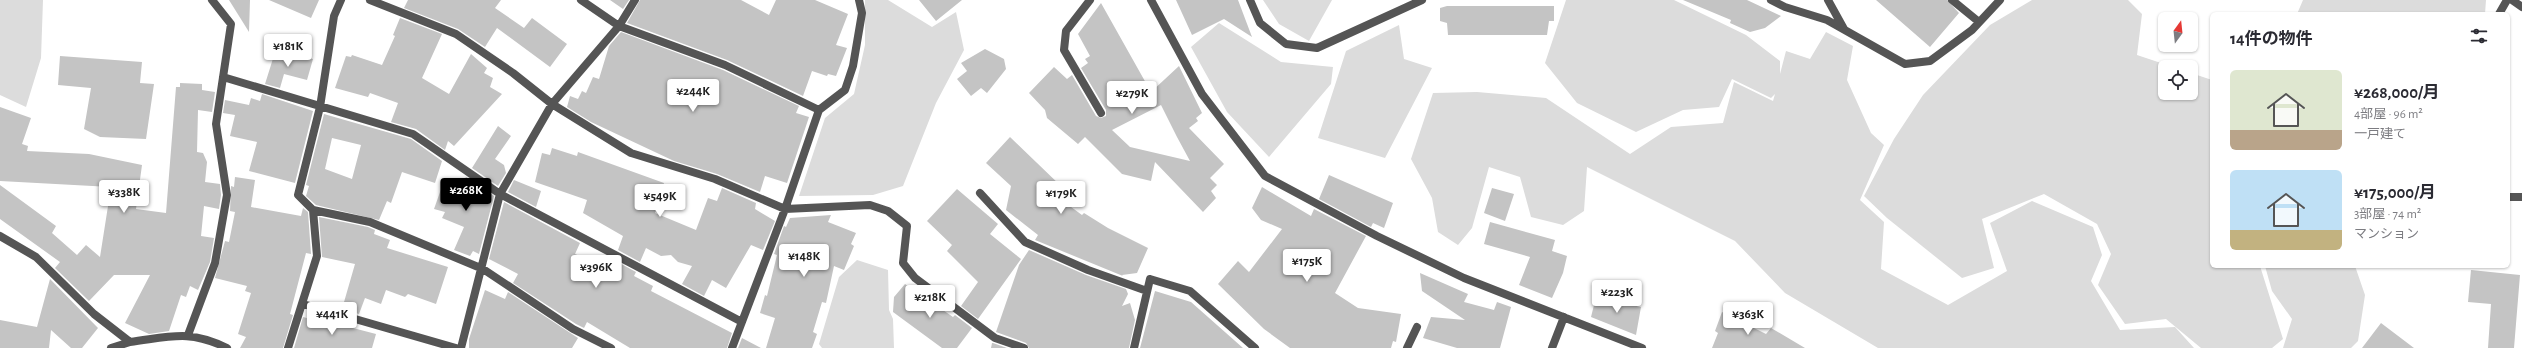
<!DOCTYPE html>
<html lang="ja">
<meta charset="utf-8">
<style>
body{margin:0;font-family:"Alegreya Sans","Noto Sans JP",sans-serif;background:#f7f7f7;color:#2b2b33;height:100vh;display:flex;flex-direction:column;font-size:15px;white-space:nowrap}
*{box-sizing:border-box;margin:0}
p{font-size:13px;color:#7c7c81}
.icon{flex:none;width:22px;height:22px;fill:none;stroke:currentColor;stroke-width:2;stroke-linecap:round;stroke-linejoin:round}
.map{position:relative;flex:1;overflow:hidden}
.details{position:absolute;left:2210px;top:12px;width:300px;height:256px;display:flex;flex-direction:column;background:#fff;border-radius:6px;box-shadow:0 1px 3px #0004}
.details>*{flex:none}
.needle{width:26px;rotate:15deg}
.tools{position:absolute;left:2158px;top:12px;display:grid;gap:8px}
.tools a{display:grid;place-items:center;width:40px;height:40px;border-radius:6px;background:#fff;box-shadow:0 1px 3px #0004;font-size:20px}
.price{position:absolute;translate:-50% -34px;padding:0 9px;border-radius:4px;background:#fff;color:#222;font-size:13px;line-height:26px;filter:drop-shadow(0 1px 2px #0008)}
.price::after{content:'';position:absolute;left:50%;top:24px;width:12px;height:9px;margin-left:-6px;background:inherit;clip-path:polygon(0 0,100% 0,50% 100%)}
.price.selected{background:#000;color:#fff}
ul{padding:0;list-style:none}
li{display:flex;align-items:center;gap:12px;height:100px;padding:0 20px}
li span{display:grid;place-items:center;flex:none;width:112px;height:80px;border-radius:6px;color:#555}
li>.icon{margin-inline-start:auto}
span .icon{width:48px;height:48px;fill:#fffc;stroke-width:1}
li b{font-size:17px}
h2{display:flex;justify-content:space-between;align-items:center;height:48px;padding:0 20px;font-size:17px}
.map>svg:first-child{display:block}
.green{fill:#dcdcdc}
.building{fill:#c4c4c4;fill-rule:evenodd}
.lines{fill:none;stroke-linecap:round;stroke-linejoin:round}
.minor{stroke:#555;stroke-width:8}
</style>
<div class="map">
<svg width="2522" height="348" viewBox="0 0 2522 348">
<rect width="100%" height="100%" fill="#fff"/>
<path class="green" d="M0,0h43l-2,58 -15,49 -26,-12z
M865,0h23l44,27 24,-15 8,38 -28,53 -33,83 -30,9 -74,1 26,-78 29,-24 11,-49z
M1263,0h69l-23,41 -30,-17z
M1566,0h108l72,35 34,26v13l6,-23 24,8 16,-27 27,14 -6,34 24,53 13,12 -24,55 24,22 -3,47 67,36 59,-34 -17,-48 42,-22 61,26 9,28 -11,26 29,49 55,-3 19,21h-316l-93,-55 -50,-52 -148,-74 -3,44 -21,14 -32,-8 -11,-40 -31,-10 -17,61 -14,17 -20,-13 -6,-34 -21,-39 22,-66 44,-1 69,6 84,56 41,-27 52,-4 11,-41 39,19 2,-7 -4,4 -39,-19 -13,28 -36,3 -47,22 -59,-29 -32,-40z
M2032,0h96l14,14 -5,41 36,12h-8v26h26v-20l21,7v186h48l23,73 -11,9h-71l-35,-29 -41,5 -27,-39 13,-31 -14,-30 -53,-30 -62,25 12,49 -32,10 -75,-60 -23,-22 30,-57 29,-44 67,-70z
M2303,0h183l-1,14h-188z
M1219,23l62,39 52,5 -2,17 -62,73 -42,-45 -36,-65z
M1399,25l5,34 28,9 -47,90 -67,-20 28,-87z
M857,260l31,10 1,40 4,9 1,29h-72l-3,-4 20,-67z
M2265,266h90l10,29 -7,46 -7,7h-68l9,-29 -20,-28z"/>
<path class="building" d="M229,0h21l-1,32z
M269,0h50l-8,18z
M408,0h93l-6,8 29,20 8,-10 35,26 -17,23 -53,-39 -12,19 -27,-18 -54,-21z
M610,0h19l-6,9z
M640,0h101l28,15 7,-15h39l33,14 -12,31 11,3 -11,28 -8,-2 -1,2 -15,-5 -9,25 -76,-36 -100,-37z
M919,0h43l-26,21z
M1176,0h62l14,37 -28,-18 -32,16z
M1683,0h64l34,16 -16,12 -15,4 -20,-9 1,-3z
M1876,0h71l12,13 -29,34z
M1101,3l50,89 28,-26 23,47 -6,5 2,3 -9,7 35,36 -14,14 7,7 -6,6 5,7 -13,14 -48,-50 -4,19 -29,-7 -37,-37 -7,7 -31,-26 -2,-8 -16,-17 25,-26 13,12 5,-4 24,41 5,2 5,-2v-6l-25,-42 7,-5 -3,-4 5,-3 -12,-22zM1161,105l16,32 13,24 -60,-14 -18,-17z
M1447,6h107v15h-5l-2,14h-99l-1,-12 -7,-2v-13z
M400,18l42,16 -20,44 27,16 22,-40 16,14 -3,5 9,5 -3,9 12,7 -48,52 -6,-5 -3,9 -29,-21 -25,-7 7,-19 -28,-10 -2,4 -33,-9 11,-32 5,1 1,-2 30,10 13,-29 -2,-1z
M621,32l102,38 76,36 -3,7 13,4 -22,66 -22,-7 -5,16 -43,-18 -43,-13 -83,-39 -24,-15 3,-11 8,3 4,-8 4,2 7,-16 6,2 10,-33z
M276,49l37,10 -6,21 -23,-6 -4,14 -15,-4z
M985,49l19,10 2,10 -19,24 -6,-5 -10,8 -14,-17 10,-8 -6,-8z
M60,56l82,6 -2,21 14,1 -8,55 -46,-2 -16,-8 7,-41 -33,-3z
M180,83l22,1v6l13,2 -3,20 -14,-2 -1,42 6,1 4,9 -2,20 15,2 1,11 -2,14 -15,-3 -3,30 13,2 -4,24 -12,28 -8,-4 -4,11 -5,-2 -12,36 -20,3 -24,-11 25,-48h-36l-25,26 -34,-33 5,-6 -60,-43v-34l56,41 -4,7 25,22 9,-10 14,12 11,-70 -111,-6v-74l31,11 -9,26 6,2 -1,5 62,3 53,11 -6,44 30,4 10,-126h4z
M262,94l51,17 -18,72 -46,-12 8,-29 -27,-6 5,-21 -12,-2 2,-13 24,5 2,-7 9,3z
M324,114l87,25 31,22 -7,22 -33,-11 -11,31 -4,-2 -8,19 -63,-15 -10,-9 3,-10 -3,-1zM332,138l29,7 -9,34 -27,-10z
M498,126l13,10 -16,23 9,6 2,8 -8,13 -26,-18z
M1010,137l53,51 -7,8 26,19 2,-2 24,15 40,20 -11,25 -15,2 1,1 -88,-36 3,-5 -32,-25 5,-24 -25,-23z
M552,148l25,8 1,-4 86,31 -9,30 41,17 12,-32 9,3 5,-13 34,15 -1,6 20,12 -12,29 -12,-5 -25,43 -14,-8 -8,16 -22,-12 10,-18 -14,-4 -7,-7 -10,1 -15,-8 -6,14 -22,-12 5,-14 -40,-23 4,-13 -52,-18 7,-29 8,2z
M1329,175l64,28 -9,25 -11,-5 -2,4 -52,-28z
M235,177l20,3 -4,27 50,9 2,-8 5,4 3,42 -5,-1 -16,61 3,1 -10,33h-43l6,-11 -8,-3 13,-41 -6,-2 2,-5 -32,-8 10,-37 4,1 6,-30 -5,-1 1,-25 3,1z
M466,177l28,19 -15,58 -6,-3 -3,5 -16,-6 10,-23 -22,-9 3,-6 -11,-3 11,-31 17,6z
M514,180l27,11 -5,16 -28,-15z
M1262,187l49,29 3,-7 52,27 -31,57 23,15 43,6 -5,28 -3,-1 -2,7h-101l-26,-19 -46,-45 20,-23 11,11 33,-43 -21,-9 -9,-12z
M1492,188l22,6 -9,27 -21,-8z
M957,189l41,35 -8,10 31,25 -43,60 -17,-13 17,-24 -31,-31 5,-6 -25,-24z
M504,202l76,41 -5,11 35,15 4,-9 22,12 -2,4 19,10 -2,5 81,42 -5,15h-97l-43,-26 -3,6 -8,-4 -63,-41 5,-9 -29,-15z
M831,215l-3,7 28,11 -5,11 3,2 -10,24 -10,-4 -8,37 -4,-1 -9,30 4,2 -5,14h-46l9,-30 -15,-5 5,-18 2,1 10,-41 -3,-1 10,-28 2,1 4,-9z
M319,217l49,10 7,3 -1,4 16,6 -3,8 61,19 -12,37 -28,-10 -3,3 -19,-7 -5,14 -16,-6 -6,16 -17,-5 13,-45 -33,-7z
M1490,222l65,18 -3,11 15,5 -4,17 -11,25 -33,-13 11,-28 -46,-13z
M1029,250l57,25 40,14 2,5 -6,12 8,-3 5,17 -6,28h-100l-3,-5 -30,-11 23,-67z
M2471,270l49,5 -6,73h-26l3,-44 -23,-2z
M1420,273l48,21 -4,8 30,8 3,-8 14,5 -11,41h-43l-34,-10 8,-21 34,3 -43,-29z
M50,279l48,49 -16,20h-11l-20,-18 -2,18h-49v-28l37,7z
M905,284l48,33 2,-2 17,13 -15,20h-15l-49,-36 1,-15z
M485,290l20,9 3,-7 70,46 -6,10h-103v-9z
M1155,291l36,11 52,46h-103z
M1596,297l45,10 -5,28 -45,-18z
M1722,312l44,22 5,-6 34,20h-93l6,-15 -3,-2z
M303,317l34,9 2,-6 16,5 -2,3 23,6 -4,14h-78z
M2381,323l33,25h-52z
M742,338l19,10h-23z
M992,343h1l14,5h-16z"/>
<g class="lines">
<path class="minor" d="M341,0l-7,16 -14,91 -22,88 15,15 57,12 113,47 90,60 38,19
M370,0l86,34 57,39 39,31 79,49 84,26 70,30 -53,139
M581,0l38,26 106,39 94,45 -34,99 85,-4 18,6 19,15 -4,37 12,15 80,60 29,10
M1090,0l-24,31 -2,19 37,63
M1151,0l51,94 63,82 112,60 87,42 178,70
M1250,0l10,23 26,21 31,4 105,-48
M1771,0l14,7 42,13 78,44 25,-3 42,-31 28,-30
M1828,0l16,29
M1952,0l27,22
M2512,0l10,7
M2499,14l8,-14
M223,77l190,57 87,60 242,128
M819,110l26,-20 8,-24 9,-53 -3,-13
M980,193l45,49 63,28 59,21
M2508,197h14
M0,236l36,21 58,57 36,28c40,-5 59,-13 97,6
M303,304l153,44
M188,335l27,-72 12,-68 -11,-71 15,-100 -19,-24
M111,348l19,-6
M288,348l29,-92 -4,-46
M461,348l39,-154 52,-90 67,-78 16,-26
M1134,348l16,-69 40,12 65,57
M1407,348l10,-21
M1552,348l12,-31"/>
</g>
</svg>
<div class="tools">
<a><svg class="needle" viewBox="-14 -14 28 28"><path d="M0-13l5 13h-10z" fill="#e53935"/><path d="M0 13l5-13h-10z" fill="#7c7c81"/></svg></a>
<a><svg class="icon" aria-label="locate" viewBox="0 0 24 24"><circle cx="12" cy="12" r="6"/><path d="M12 2v4M12 18v4M2 12h4M18 12h4"/></svg></a>
</div>
<b class="price" style="left:288px;top:68px">¥181K</b>
<b class="price" style="left:693px;top:113px">¥244K</b>
<b class="price" style="left:1132px;top:115px">¥279K</b>
<b class="price selected" style="left:466px;top:212px">¥268K</b>
<b class="price" style="left:124px;top:214px">¥338K</b>
<b class="price" style="left:1061px;top:215px">¥179K</b>
<b class="price" style="left:660px;top:218px">¥549K</b>
<b class="price" style="left:804px;top:278px">¥148K</b>
<b class="price" style="left:1307px;top:283px">¥175K</b>
<b class="price" style="left:596px;top:289px">¥396K</b>
<b class="price" style="left:1617px;top:314px">¥223K</b>
<b class="price" style="left:930px;top:319px">¥218K</b>
<b class="price" style="left:332px;top:336px">¥441K</b>
<b class="price" style="left:1748px;top:336px">¥363K</b>
<section class="details">
<h2>14件の物件<svg class="icon" aria-label="filters" viewBox="0 0 24 24"><path d="M4 7h16M4 17h16"/><circle cx="9" cy="7" r="2"/><circle cx="15" cy="17" r="2"/></svg></h2>
<ul>
<li><span style="background:linear-gradient(#dfe7d0 75%,#b9a48a 0)"><svg class="icon" aria-label="home" viewBox="0 0 24 24"><path d="M3 11l9-7 9 7M6 9v11h12V9"/></svg></span><div><b>¥268,000/月</b><p>4部屋 · 96 m²</p><p>一戸建て</p></div></li>
<li><span style="background:linear-gradient(#bfe0f5 75%,#c2b280 0)"><svg class="icon" aria-label="home" viewBox="0 0 24 24"><path d="M3 11l9-7 9 7M6 9v11h12V9"/></svg></span><div><b>¥175,000/月</b><p>3部屋 · 74 m²</p><p>マンション</p></div></li>
</ul>
</section>
</div>
